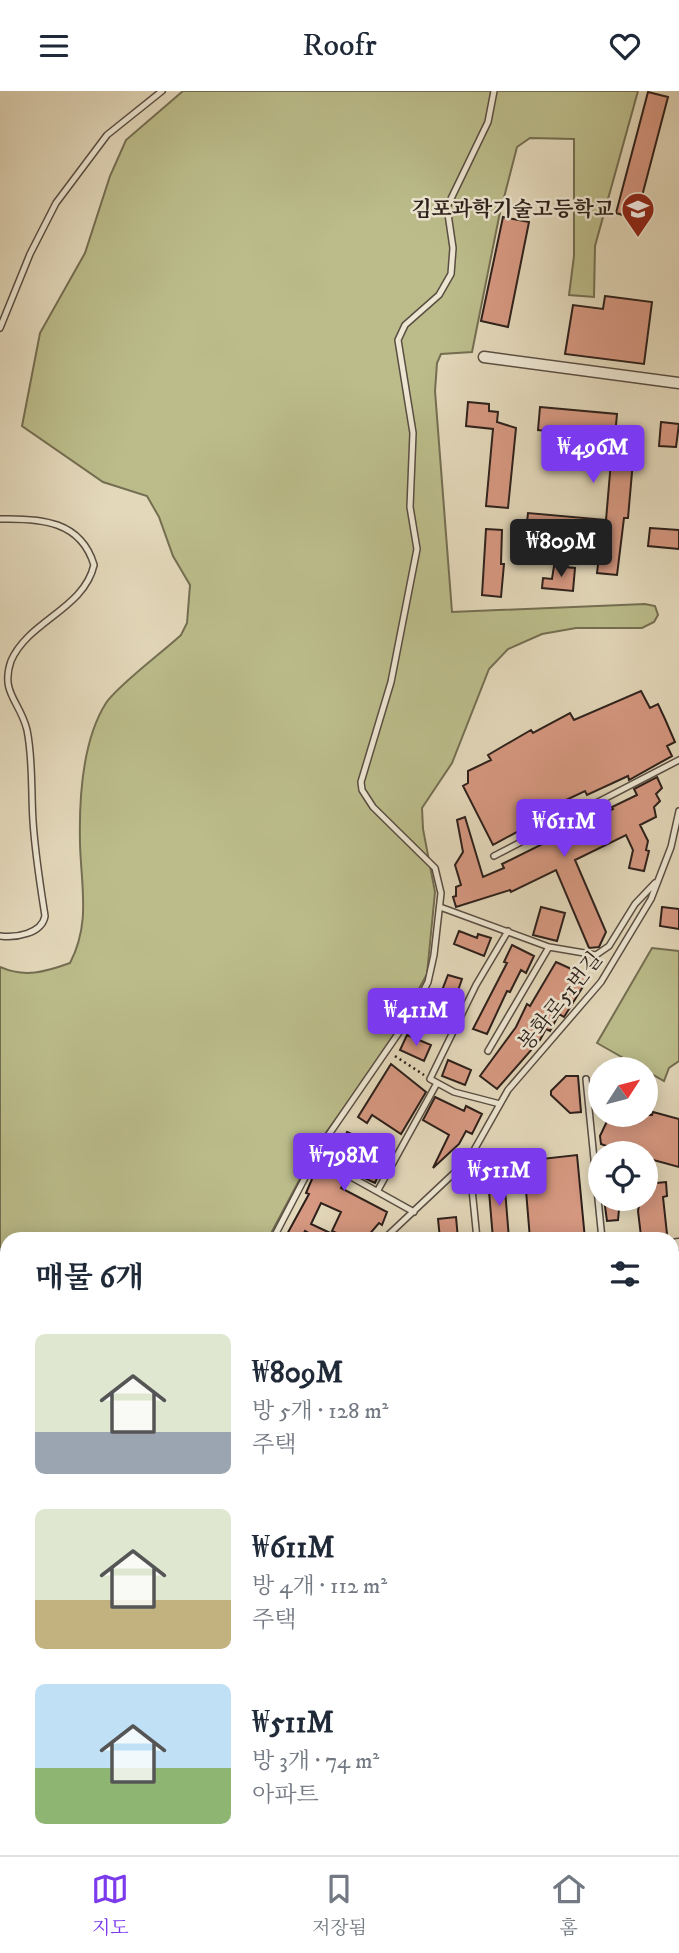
<!DOCTYPE html>
<html lang="ko">
<meta charset="utf-8">
<style>
body{margin:0;font-family:"IM FELL DW Pica","Noto Serif KR",serif;background:#f2f2f3;color:#1f2937;height:100vh;display:flex;flex-direction:column;font-size:26px;white-space:nowrap}
*{box-sizing:border-box;margin:0}
p{font-size:23px;color:#747a83}
.icon{flex:none;width:38px;height:38px;fill:none;stroke:currentColor;stroke-width:2;stroke-linecap:round;stroke-linejoin:round}
.map{position:relative;flex:1;overflow:hidden}
.sheet{position:absolute;left:0px;top:1141px;width:679px;height:623px;display:flex;flex-direction:column;background:#fff;border-radius:21px 21px 0 0;box-shadow:0 4px 18px #0003}
.sheet>*{flex:none}
.needle{width:46px;rotate:54deg}
.fabs{position:absolute;left:588px;top:966px;display:grid;gap:14px}
.fabs a{display:grid;place-items:center;width:70px;height:70px;border-radius:50%;background:#fff;box-shadow:0 4px 18px #0003;font-size:35px}
.price{position:absolute;translate:-50% -60px;padding:0 16px;border-radius:7px;background:#7c3aed;color:#fff;font-size:23px;line-height:46px;filter:drop-shadow(0 2px 4px #0008)}
.price::after{content:'';position:absolute;left:50%;top:42px;width:21px;height:16px;margin-left:-10px;background:inherit;clip-path:polygon(0 0,100% 0,50% 100%)}
.price.current{background:#222;color:#fff}
ul{padding:0;list-style:none}
li{display:flex;align-items:center;gap:21px;height:175px;padding:0 35px}
li span{display:grid;place-items:center;flex:none;width:196px;height:140px;border-radius:10px;color:#555}
li>.icon{margin-inline-start:auto}
span .icon{width:84px;height:84px;fill:#fffc;stroke-width:1}
li b{font-size:30px}
h2{display:flex;justify-content:space-between;align-items:center;height:84px;padding:0 35px;font-size:30px}
header{display:flex;justify-content:space-between;align-items:center;height:91px;padding:0 35px;background:#fff;font-size:32px;font-weight:600}
.dock{display:flex;justify-content:space-around;align-items:center;height:98px;border-top:2px solid #e0e1e3;background:#fff;font-size:19px;color:#747a83}
.dock a{display:grid;justify-items:center;gap:4px}
.dock .current{color:#7c3aed}
.map>svg:first-child{display:block}
.green{fill:#bbbc8a;stroke:#746e52;stroke-width:2}
.building{fill:#d69881;stroke:#2d201b;stroke-width:2}
.lines{fill:none;stroke-linecap:round;stroke-linejoin:round}
.service-casing{stroke:#5a4e43;stroke-width:8}
.minor-casing{stroke:#5a4e43;stroke-width:13}
.tertiary-casing{stroke:#5a4e43;stroke-width:17}
.path{stroke:#2d201b;stroke-width:2.5;stroke-dasharray:2 3.5;stroke-linecap:butt}
.service{stroke:#ede6d2;stroke-width:5}
.minor{stroke:#ede6d2;stroke-width:10}
.tertiary{stroke:#ede6d2;stroke-width:14}
.labels{text-anchor:middle;stroke-width:5;stroke-linejoin:round;paint-order:stroke}
.poi-label{font-size:21px;font-weight:bold;fill:#2d201b;stroke:#ede6d2;text-anchor:end}
.street-label{font-size:21px;fill:#2d201b;stroke:#ede6d2}
</style>
<header><svg class="icon" aria-label="menu" viewBox="0 0 24 24"><path d="M4 6h16M4 12h16M4 18h16"/></svg>Roofr<svg class="icon" aria-label="heart" viewBox="0 0 24 24"><path d="M12 20l-8-8c-3-5 5-10 8-4 3-6 11-1 8 4z"/></svg></header>
<div class="map">
<svg width="679" height="1764" viewBox="0 0 679 1764">
<rect width="100%" height="100%" fill="#e3d8ba"/>
<filter id="stains"><feTurbulence type="fractalNoise" baseFrequency=".00286" numOctaves="4"/><feColorMatrix values="0 0 0 0 .2 0 0 0 0 .09 0 0 0 0 .02 0 0 0 .5 -.17"/></filter>
<radialGradient id="worn" r=".72"><stop offset=".6" stop-color="#630" stop-opacity="0"/><stop offset="1" stop-color="#630" stop-opacity=".3"/></radialGradient>
<path class="green" d="M183,0h455l-43,155 -1,51 -25,-2 5,-39v-117l-44,-1 -13,9 -18,70 -27,135 -31,2 -4,9 -2,28 17,221 193,-8 10,2 3,9 -4,7 -12,6h-66l-34,6 -34,15 -19,20 -37,94 -30,45 1,21 12,63 -8,82 -41,75 -66,92 -52,98h-261v609h217l-8,7h-216v-888c25,11 45,5 70,-4 21,-40 11,-77 10,-120 -1,-44 2,-102 26,-140 11,-17 58,-52 75,-68l6,-12 3,-38 -17,-29 -14,-39 -12,-21 -44,-14 -81,-56 18,-93 45,-80 25,-77 16,-36z
M652,857l27,3v110l-10,7 -5,13 -67,-38z
M367,1757h201l4,7h-204z"/>
<path class="building" d="M648,1l20,5 -32,122 -20,-6z
M503,126l26,5 -21,105 -27,-6z
M605,205l47,6 -8,62 -79,-10 8,-49 30,4z
M468,311l21,2v7l9,1 -1,10 19,6 -8,80 -22,-2 7,-77 -27,-3z
M540,316l77,7 -2,22 20,2 -7,80h-4l-7,57 -20,-2 4,-34 -75,-7 2,-19 78,7 7,-82 -75,-8z
M661,331l18,2 -3,23 -17,-1z
M650,437l29,2v19l-31,-3z
M486,438l16,1 -1,34h3l-3,33 -19,-2z
M554,475l21,2 -2,23 -31,-3 1,-10 9,1z
M641,600l9,17 8,-4 7,15 10,23 -8,4 5,10 -43,24 -1,-4 -41,19 -2,-4 -19,9 2,4 -75,41 -30,-59 5,-3v-12l23,-11 -3,-5 43,-25 2,3 37,-20 4,7z
M657,686l5,11 -6,6 4,7 -6,6 2,10 -16,8 8,16 -2,9 3,1 -5,20 -15,-3 4,-18 -7,-15 -51,25 31,72 -7,15 -10,1 -33,-78 -45,22 -1,-2 -54,17 -3,-10 3,-1v-9l5,-2 -6,-20 8,-13 -6,-32 8,-3 18,60 21,-9 -2,-4 111,-55 -1,-2 25,-12 -3,-6z
M541,816l24,6 -8,28 -24,-6z
M662,816l17,2v20l-19,-3z
M459,840l18,7 1,-4 13,4 -7,18 -30,-12z
M512,854l22,11 -8,17 -5,-3 -11,22 -3,-1 -20,43 -14,-5 34,-66 -3,-1z
M556,871l33,15 -25,40 -5,-3 -9,17 -4,-2 -6,11 -43,49 -17,-13 36,-49 11,-23 3,2z
M448,884l14,4 -8,23 5,2 -4,11 -9,-3 -3,8 -11,-4z
M407,944l24,10 -7,16 -24,-11z
M448,969l23,10 -6,15 -23,-9z
M391,973l35,28 -25,42 -29,-19 -5,8 -9,-6z
M566,985h12l3,36 -11,1 -19,-18v-4z
M435,1006l29,14 2,-5 16,8 -10,20 -6,-3 -7,13 -26,24 16,-33 -26,-15z
M653,1021l26,7v48l-33,-9v-5h-15l-1,-6 -5,6 -24,-9 -1,-8 10,-21h42z
M347,1041l42,19 -14,32 -26,-12 -8,17 46,24 -5,13 -3,-2 -12,14 -18,2 -17,-8 9,-19 -20,-9 -10,21 32,15h-24l-14,-8 -4,8 -15,-3 23,-42 -3,-1 9,-21 12,5z
M541,1062l1,6 35,-4 8,84h-55l-7,-85z
M504,1086l5,62h-16l-5,-60z
M666,1091l1,14 -4,1 4,37 -26,2 -3,-25 2,-12h6v-15z
M604,1108h16l-2,21 -11,1z
M456,1126l2,22h-18l-2,-20z"/>
<g class="lines">
<defs>
<path id="service" d="M0,237l30,-74 26,-51 51,-68 55,-44
M0,428c41,-1 81,2 94,46 -10,44 -66,56 -83,96 -11,32 9,40 16,69 6,29 4,61 6,91 2,32 7,63 12,95 -3,18 -30,22 -45,20
M494,765l185,-96
M440,816l109,40 47,8 13,-9 26,-42 20,-21
M488,960l61,-104
M586,988l16,160
M500,1013l-46,-12 -24,-13 46,-94 32,-54
M469,1068l8,80
M353,1087l61,34
M378,1099l59,-107
M273,1148l50,-96 88,-128 17,-33 6,-27 7,-62 -6,-25 -62,-61 -11,-17 -1,-8 30,-100 26,-133 -7,-42 3,-74 -15,-93 7,-15 34,-30 12,-21 2,-26 -6,-41 41,-85 6,-31
M384,1148l85,-80 39,-69 93,-108 50,-83 20,-52 8,-36
M672,1477h7
M642,1757l1,7"/>
<path id="minor" d="M484,266l195,26
M672,1154l7,-1
M672,1233l7,-1
M672,1691h7
M236,1764l9,-7"/>
<path id="tertiary" d="M672,1575h7
M672,1593l7,-1"/>
</defs>
<use href="#service" class="service-casing"/>
<use href="#minor" class="minor-casing"/>
<use href="#tertiary" class="tertiary-casing"/>
<path class="path" d="M395,965l29,19
M123,1764v-7"/>
<use href="#service" class="service"/>
<use href="#minor" class="minor"/>
<use href="#tertiary" class="tertiary"/>
</g>
<defs>
<symbol id="school-pin" viewBox="-11 -11 22 30"><path d="M0 17L-7.5 6A9.5 9.5 0 1 1 7.5 6Z" fill="#8f2418" stroke="#ede6d2"/><path d="M0-5L7-2L0 1L-7-2ZM-4 1L0 2.5L4 1V4Q0 6-4 4Z" fill="#fff"/></symbol>
</defs>
<g fill-rule="evenodd">
<use href="#school-pin" x="619" y="99" width="38" height="52"/>
</g>
<g class="labels">
<g class="poi-label">
<text x="614" y="125">김포과학기술고등학교</text>
</g>
<g class="street-label">
<text transform="translate(560 910) rotate(-51)" y="7">봉화로51번길</text>
</g>
</g>
<rect width="100%" height="100%" filter="url(#stains)"/>
<rect width="100%" height="100%" fill="url(#worn)"/>
</svg>
<div class="fabs">
<a><svg class="needle" viewBox="-14 -14 28 28"><path d="M0-13l5 13h-10z" fill="#e53935"/><path d="M0 13l5-13h-10z" fill="#747a83"/></svg></a>
<a><svg class="icon" aria-label="locate" viewBox="0 0 24 24"><circle cx="12" cy="12" r="6"/><path d="M12 2v4M12 18v4M2 12h4M18 12h4"/></svg></a>
</div>
<b class="price" style="left:593px;top:394px">₩496M</b>
<b class="price current" style="left:561px;top:488px">₩809M</b>
<b class="price" style="left:564px;top:768px">₩611M</b>
<b class="price" style="left:416px;top:957px">₩411M</b>
<b class="price" style="left:344px;top:1102px">₩798M</b>
<b class="price" style="left:499px;top:1117px">₩511M</b>
<section class="sheet">
<h2>매물 6개<svg class="icon" aria-label="filters" viewBox="0 0 24 24"><path d="M4 7h16M4 17h16"/><circle cx="9" cy="7" r="2"/><circle cx="15" cy="17" r="2"/></svg></h2>
<ul>
<li><span style="background:linear-gradient(#dfe7d0 70%,#9aa5b1 0)"><svg class="icon" aria-label="home" viewBox="0 0 24 24"><path d="M3 11l9-7 9 7M6 9v11h12V9"/></svg></span><div><b>₩809M</b><p>방 5개 · 128 m²</p><p>주택</p></div></li>
<li><span style="background:linear-gradient(#dfe7d0 65%,#c2b280 0)"><svg class="icon" aria-label="home" viewBox="0 0 24 24"><path d="M3 11l9-7 9 7M6 9v11h12V9"/></svg></span><div><b>₩611M</b><p>방 4개 · 112 m²</p><p>주택</p></div></li>
<li><span style="background:linear-gradient(#bfe0f5 60%,#8fb573 0)"><svg class="icon" aria-label="home" viewBox="0 0 24 24"><path d="M3 11l9-7 9 7M6 9v11h12V9"/></svg></span><div><b>₩511M</b><p>방 3개 · 74 m²</p><p>아파트</p></div></li>
</ul>
</section>
</div>
<nav class="dock">
<a class="current"><svg class="icon" aria-label="map" viewBox="0 0 24 24"><path d="M3 6l6-2 6 2 6-2v14l-6 2-6-2-6 2zM9 4v14M15 6v14"/></svg>지도</a>
<a><svg class="icon" aria-label="saved" viewBox="0 0 24 24"><path d="M7 4h10v16l-5-4-5 4z"/></svg>저장됨</a>
<a><svg class="icon" aria-label="home" viewBox="0 0 24 24"><path d="M3 11l9-7 9 7M6 9v11h12V9"/></svg>홈</a>
</nav>
